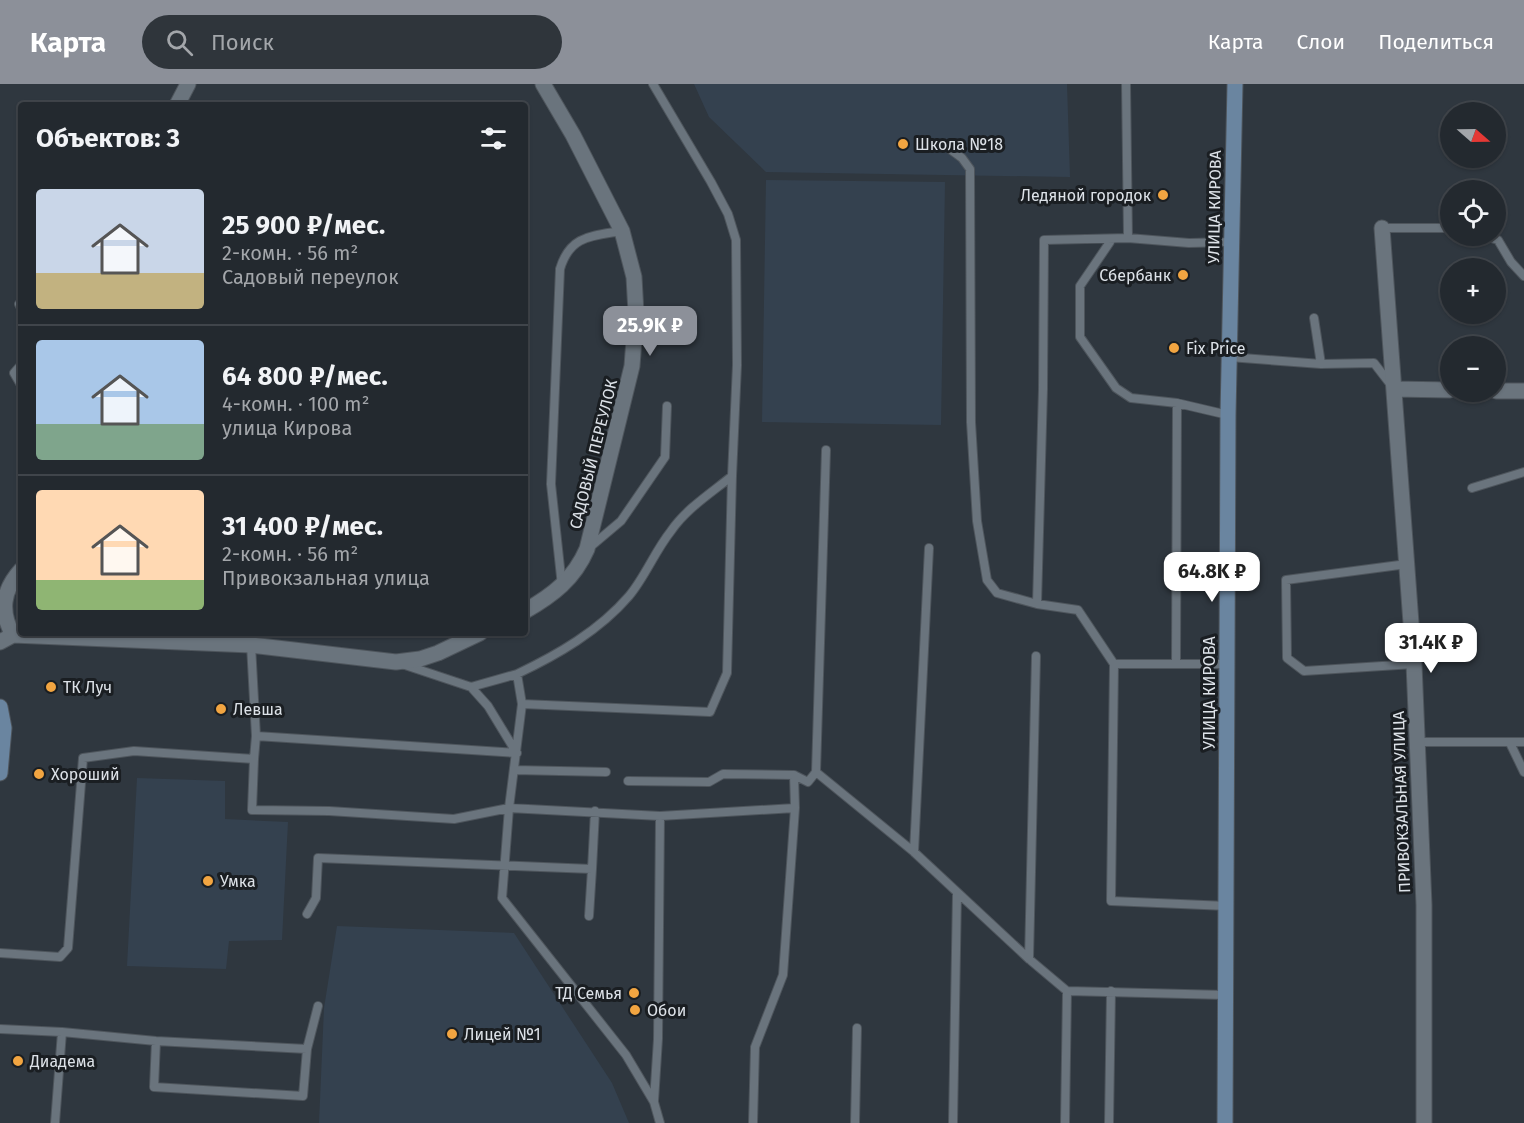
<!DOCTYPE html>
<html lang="ru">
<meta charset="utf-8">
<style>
body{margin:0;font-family:"Fira Sans",sans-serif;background:#2f353b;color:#f1f3f6;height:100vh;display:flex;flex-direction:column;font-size:22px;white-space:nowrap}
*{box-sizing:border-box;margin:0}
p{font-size:20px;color:#a3a6aa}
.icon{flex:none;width:33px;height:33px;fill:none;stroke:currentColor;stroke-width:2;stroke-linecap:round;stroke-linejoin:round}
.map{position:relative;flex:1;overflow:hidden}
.drawer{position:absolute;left:18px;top:18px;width:510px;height:534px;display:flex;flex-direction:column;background:#23292f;border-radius:6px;box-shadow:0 2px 4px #0004,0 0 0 2px #40454b}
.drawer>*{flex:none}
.needle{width:39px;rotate:110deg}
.controls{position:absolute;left:1440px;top:18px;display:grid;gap:12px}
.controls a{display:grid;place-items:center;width:66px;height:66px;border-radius:50%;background:#23292f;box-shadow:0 2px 4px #0004,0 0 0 2px #40454b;font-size:30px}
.price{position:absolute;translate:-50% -51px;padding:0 14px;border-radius:12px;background:#fff;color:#222;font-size:20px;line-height:39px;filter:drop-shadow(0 2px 3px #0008)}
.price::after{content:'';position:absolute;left:50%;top:36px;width:18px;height:14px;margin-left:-9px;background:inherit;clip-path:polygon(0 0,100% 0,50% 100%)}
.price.active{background:#8c9099;color:#fff}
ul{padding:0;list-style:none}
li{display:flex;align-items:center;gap:18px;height:150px;padding:0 18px}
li+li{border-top:2px solid #40454b}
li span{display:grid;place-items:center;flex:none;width:168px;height:120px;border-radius:6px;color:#555}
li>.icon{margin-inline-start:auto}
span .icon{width:72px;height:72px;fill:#fffc;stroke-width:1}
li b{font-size:26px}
h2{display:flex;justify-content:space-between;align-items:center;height:72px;padding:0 18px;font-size:26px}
header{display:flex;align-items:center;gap:36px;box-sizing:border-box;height:84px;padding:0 30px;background:#8c9099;color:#fff}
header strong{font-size:28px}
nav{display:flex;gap:33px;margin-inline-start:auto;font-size:21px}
.search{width:420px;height:54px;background:#2f353b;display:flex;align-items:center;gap:15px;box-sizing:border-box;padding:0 21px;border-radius:33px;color:#a3a6aa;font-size:22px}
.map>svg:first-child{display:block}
.built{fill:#34414f}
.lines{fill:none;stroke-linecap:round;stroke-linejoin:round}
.lane-casing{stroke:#4e555c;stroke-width:10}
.street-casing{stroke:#4e555c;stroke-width:17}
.secondary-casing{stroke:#4e555c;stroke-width:17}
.lane{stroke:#6a747d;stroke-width:8}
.street{stroke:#6a747d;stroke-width:15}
.secondary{stroke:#6a85a0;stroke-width:15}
.poi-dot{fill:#f2a541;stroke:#1a1e22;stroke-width:2}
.labels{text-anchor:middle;stroke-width:6;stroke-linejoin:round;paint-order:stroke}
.poi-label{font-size:16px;fill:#dde2e8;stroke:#1a1e22;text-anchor:start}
.street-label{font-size:16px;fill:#dde2e8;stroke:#1a1e22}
</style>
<header>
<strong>Карта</strong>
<div class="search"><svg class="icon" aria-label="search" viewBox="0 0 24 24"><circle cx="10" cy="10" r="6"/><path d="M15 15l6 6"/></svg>Поиск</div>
<nav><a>Карта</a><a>Слои</a><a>Поделиться</a></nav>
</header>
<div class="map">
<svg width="1524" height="1039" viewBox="0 0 1524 1039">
<rect width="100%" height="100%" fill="#2f373f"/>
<path class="built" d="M694,0h373l3,93 -304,-5 -57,-55z
M766,96l179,2 -4,243 -179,-3z
M137,694l88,3v38l63,3 -6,118 -53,1 -3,28 -99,-3z
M337,842l177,7 98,150 17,40h-310l5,-115z"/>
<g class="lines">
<defs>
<path id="lane" d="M1126,0l2,154
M943,60l19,14 8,11 1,253 6,99 10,59 10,13 40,11 41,6 36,54
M1382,144h68
M1485,152l13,4 13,22 13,14
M1112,155l-32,47v51l36,51 15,10 46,5 51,12
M19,220l2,4
M1314,234l7,46
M1229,273l92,7 53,-1 17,22
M21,281l-7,8 7,12
M1472,404l52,-16
M589,464l32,-27 44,-64 2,-51
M1407,480l-121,16 1,78 17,13 110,-7
M562,502l-11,-102 9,-215c10,-34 32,-33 62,-38
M1037,520l6,-215 1,-149 84,-2 61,5 42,-1
M251,561l5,91 261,17
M402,580l69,23 46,-13 5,30 -13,104 151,8 135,-8 -1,-33 14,7 8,-10 10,-322
M1176,580l1,-261
M517,590c40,-19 82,-43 112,-78 16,-19 26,-45 42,-65 15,-22 40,-38 61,-55l5,-111 -1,-125 -8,-26 -17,-32 -58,-98
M471,603l17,19 28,46
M522,620l188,8 17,-39 5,-197
M1417,658h107
M1510,659l14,29
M254,675l2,-23
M514,686l92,2
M816,688l98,80 115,107 38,32 158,4
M628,697l81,1 14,-8 71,1
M914,768l15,-304
M592,785l3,-58
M1227,822l-116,-5 3,-237h113
M307,830l9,-16 2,-40 274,11 -3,47
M0,869l60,4 8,-9 15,-190 51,-7 120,8 -2,51 77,1 125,8 55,-11 -7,90 124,157 28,47 6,21
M1029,875l7,-303
M0,945l62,3
M307,965l11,-43
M654,1017l4,-62 2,-223
M55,1039l7,-91 94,9 151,8 -4,47 -149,-9 2,-46
M753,1039l2,-76 28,-72 12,-167
M855,1039l2,-95
M953,1039l4,-230
M1065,1039l2,-132
M1109,1039l2,-132"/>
<path id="street" d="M177,21l11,-21
M1382,144l32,436 10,241v218
M1394,305l56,1
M1496,307h28
M525,527c28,-16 49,-32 62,-62l45,-183 4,-53 -2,-36 -12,-46 -49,-96 -30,-51
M13,551c-13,-23 -11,-44 8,-65
M0,558l13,-7 238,10 145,17 24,-3 18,-6 42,-20"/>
<path id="secondary" d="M0,623l4,21 -4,45
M1225,1039l3,-708 7,-331"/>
</defs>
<use href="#lane" class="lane-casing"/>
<use href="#street" class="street-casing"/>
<use href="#secondary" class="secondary-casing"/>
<use href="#lane" class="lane"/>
<use href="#street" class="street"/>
<use href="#secondary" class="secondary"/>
</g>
<g class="poi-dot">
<circle cx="903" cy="60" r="6"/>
<circle cx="1163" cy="111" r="6"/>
<circle cx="1183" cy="191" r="6"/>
<circle cx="1174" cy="264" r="6"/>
<circle cx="51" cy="603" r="6"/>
<circle cx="221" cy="625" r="6"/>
<circle cx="39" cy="690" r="6"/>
<circle cx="208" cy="797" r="6"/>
<circle cx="634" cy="909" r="6"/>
<circle cx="635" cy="926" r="6"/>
<circle cx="452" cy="950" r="6"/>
<circle cx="18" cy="977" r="6"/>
</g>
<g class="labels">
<g class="poi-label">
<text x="915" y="66">Школа №18</text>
<text x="1151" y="117" text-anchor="end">Ледяной городок</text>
<text x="1171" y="197" text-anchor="end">Сбербанк</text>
<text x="1186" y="270">Fix Price</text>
<text x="63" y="609">ТК Луч</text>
<text x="233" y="631">Левша</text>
<text x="51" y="696">Хороший</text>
<text x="220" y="803">Умка</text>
<text x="622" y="915" text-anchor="end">ТД Семья</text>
<text x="647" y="932">Обои</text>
<text x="464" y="956">Лицей №1</text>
<text x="30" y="983">Диадема</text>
</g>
<g class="street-label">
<text transform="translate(1214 123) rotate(-89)" y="6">УЛИЦА КИРОВА</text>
<text transform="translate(593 370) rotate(-76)" y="6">САДОВЫЙ ПЕРЕУЛОК</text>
<text transform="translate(1209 609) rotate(-90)" y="6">УЛИЦА КИРОВА</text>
<text transform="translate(1401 718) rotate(-92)" y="6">ПРИВОКЗАЛЬНАЯ УЛИЦА</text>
</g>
</g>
</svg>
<div class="controls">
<a><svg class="needle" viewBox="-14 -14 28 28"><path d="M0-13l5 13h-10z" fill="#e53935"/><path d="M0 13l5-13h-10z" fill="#a3a6aa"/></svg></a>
<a><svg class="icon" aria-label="locate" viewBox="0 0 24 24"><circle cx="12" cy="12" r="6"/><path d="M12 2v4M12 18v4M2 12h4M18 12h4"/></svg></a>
<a>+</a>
<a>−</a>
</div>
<b class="price active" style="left:650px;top:273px">25.9K ₽</b>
<b class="price" style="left:1212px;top:519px">64.8K ₽</b>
<b class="price" style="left:1431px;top:590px">31.4K ₽</b>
<section class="drawer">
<h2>Объектов: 3<svg class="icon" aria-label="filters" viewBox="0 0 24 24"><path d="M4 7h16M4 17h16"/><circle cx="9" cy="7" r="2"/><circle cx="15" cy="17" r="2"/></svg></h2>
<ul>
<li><span style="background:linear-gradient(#c9d6e8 70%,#c2b280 0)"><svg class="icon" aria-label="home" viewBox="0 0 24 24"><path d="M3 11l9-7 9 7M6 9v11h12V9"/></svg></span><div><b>25 900 ₽/мес.</b><p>2-комн. · 56 m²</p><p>Садовый переулок</p></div></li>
<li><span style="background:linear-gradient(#a9c7e8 70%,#7fa58c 0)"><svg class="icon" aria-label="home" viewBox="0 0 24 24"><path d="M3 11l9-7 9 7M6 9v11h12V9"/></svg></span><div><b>64 800 ₽/мес.</b><p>4-комн. · 100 m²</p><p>улица Кирова</p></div></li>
<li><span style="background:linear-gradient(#ffd9b3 75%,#8fb573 0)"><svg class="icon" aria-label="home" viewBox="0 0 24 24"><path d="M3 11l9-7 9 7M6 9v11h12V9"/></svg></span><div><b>31 400 ₽/мес.</b><p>2-комн. · 56 m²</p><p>Привокзальная улица</p></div></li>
</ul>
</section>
</div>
